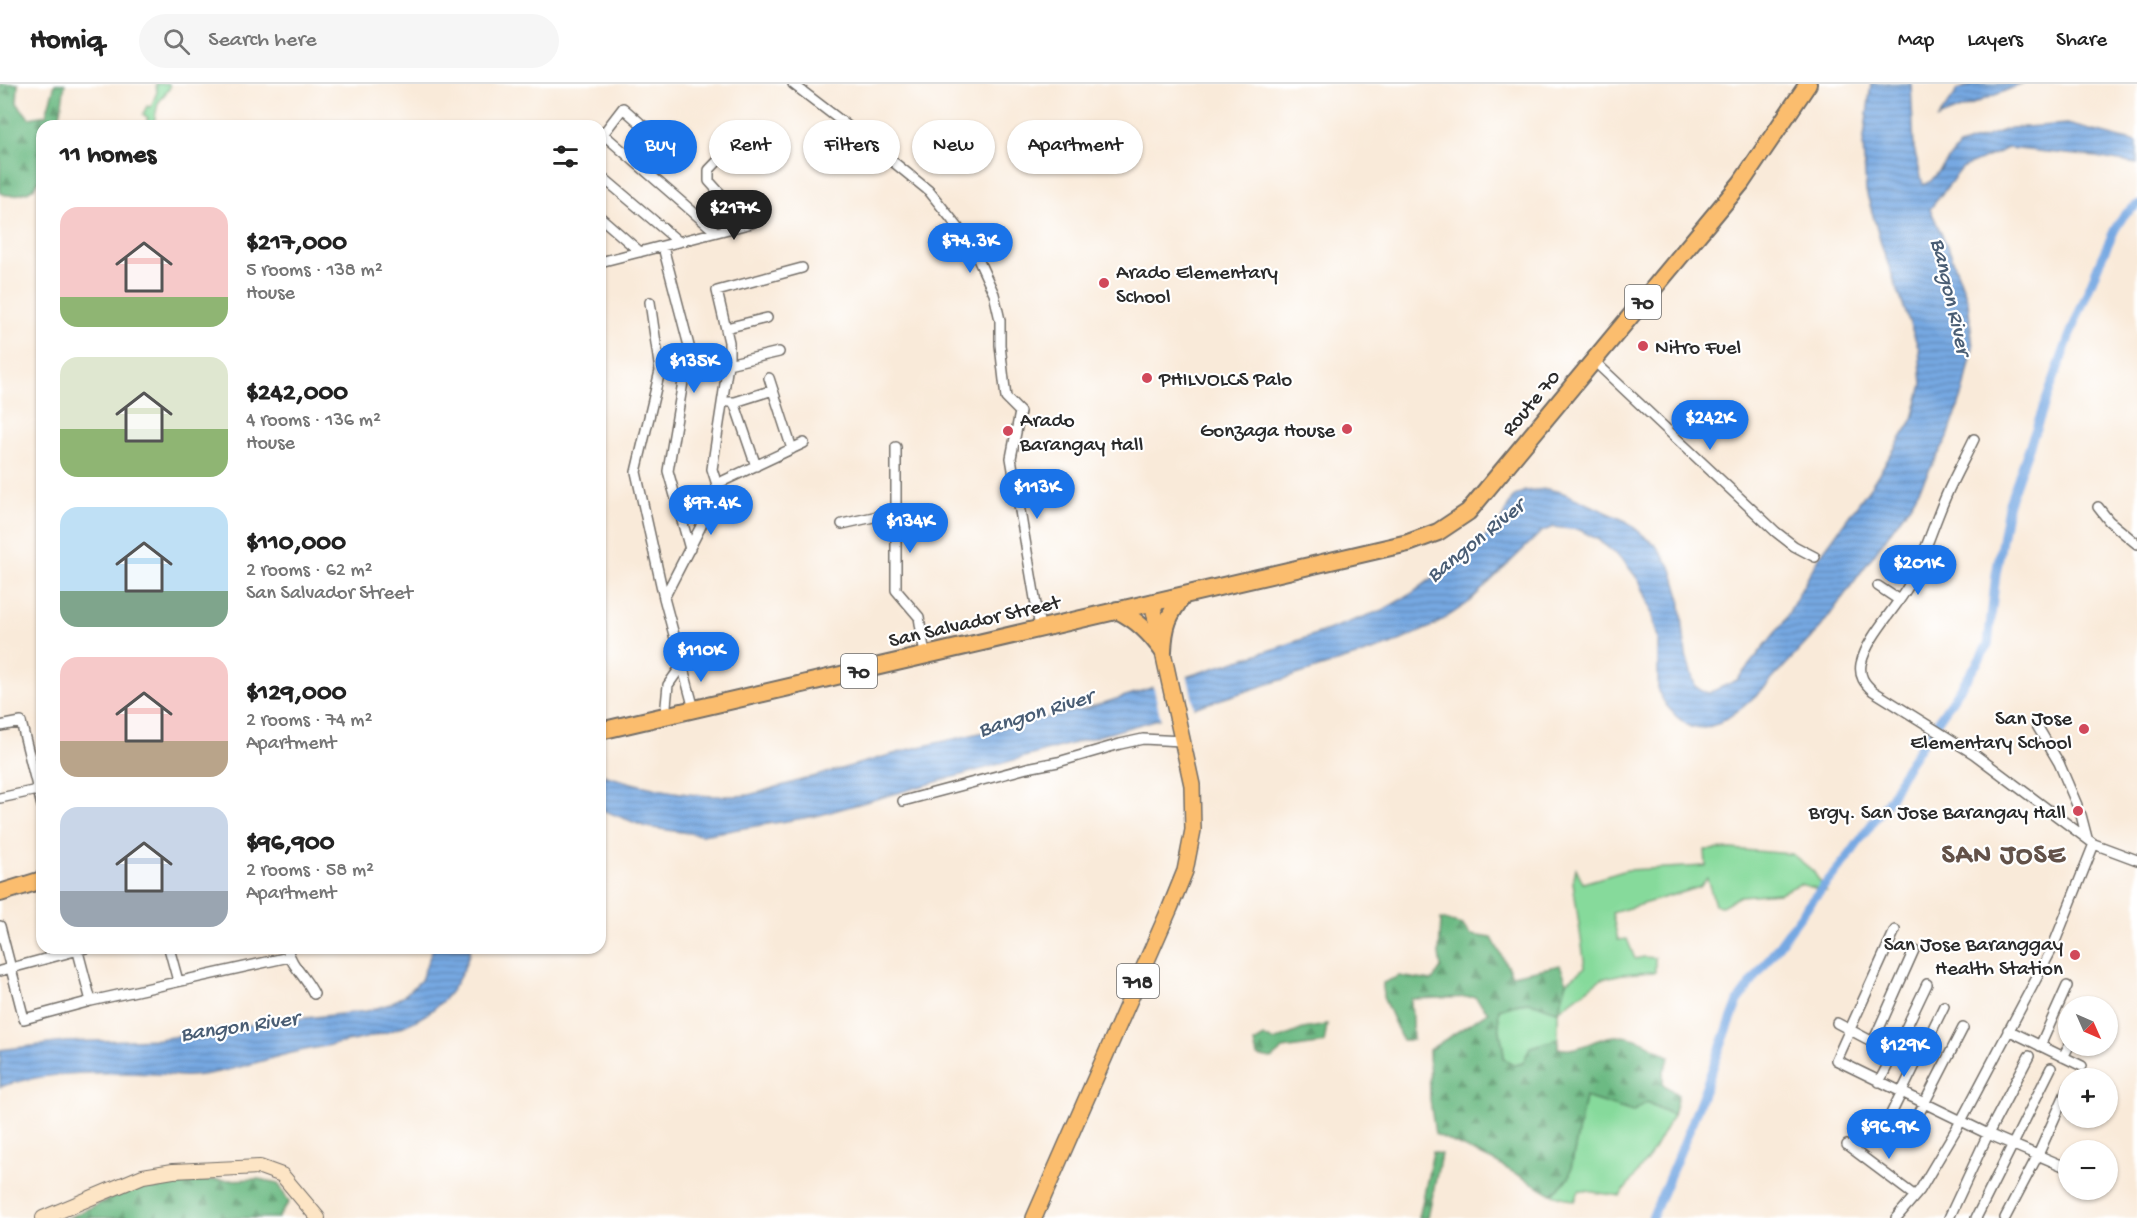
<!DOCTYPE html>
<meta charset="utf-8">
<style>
body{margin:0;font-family:"Gochi Hand",sans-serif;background:#f6f6f6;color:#222;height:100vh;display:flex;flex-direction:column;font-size:22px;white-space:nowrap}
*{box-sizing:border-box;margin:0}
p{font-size:20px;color:#767676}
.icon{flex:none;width:33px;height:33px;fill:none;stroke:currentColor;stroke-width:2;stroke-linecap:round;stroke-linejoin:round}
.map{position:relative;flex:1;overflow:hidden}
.details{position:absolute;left:36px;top:36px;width:570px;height:834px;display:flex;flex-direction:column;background:#fff;border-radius:18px;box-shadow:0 2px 4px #0004}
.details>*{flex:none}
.guide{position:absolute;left:624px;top:36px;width:570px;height:54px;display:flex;gap:12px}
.needle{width:39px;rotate:135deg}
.controls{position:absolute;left:2058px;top:912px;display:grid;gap:12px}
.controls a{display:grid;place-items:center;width:60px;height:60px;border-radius:50%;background:#fff;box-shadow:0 2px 4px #0004;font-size:30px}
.price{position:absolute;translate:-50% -51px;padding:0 14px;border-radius:21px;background:#1a73e8;color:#fff;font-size:20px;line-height:39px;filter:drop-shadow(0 2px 3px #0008)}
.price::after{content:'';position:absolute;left:50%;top:36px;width:18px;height:14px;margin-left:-9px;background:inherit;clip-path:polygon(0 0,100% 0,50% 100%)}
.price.current{background:#222;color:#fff}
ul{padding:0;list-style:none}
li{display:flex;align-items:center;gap:18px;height:150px;padding:0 24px}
li span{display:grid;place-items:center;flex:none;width:168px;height:120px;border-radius:18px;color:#555}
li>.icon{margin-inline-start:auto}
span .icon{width:72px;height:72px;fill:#fffc;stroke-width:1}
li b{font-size:26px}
h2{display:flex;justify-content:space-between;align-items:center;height:72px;padding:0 24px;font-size:26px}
.pill{padding:0 21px;border-radius:27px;background:#fff;box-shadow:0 2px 4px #0004;font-size:21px;line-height:54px}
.pill.current{background:#1a73e8;color:#fff}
header{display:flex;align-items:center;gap:36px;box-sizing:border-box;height:84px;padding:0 30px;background:#fff;border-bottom:2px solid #e0e0e0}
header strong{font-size:28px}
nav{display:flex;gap:33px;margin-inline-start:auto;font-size:21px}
.search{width:420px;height:54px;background:#f6f6f6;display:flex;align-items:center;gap:15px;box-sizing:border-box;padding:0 21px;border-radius:33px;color:#767676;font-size:22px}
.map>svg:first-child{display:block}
.grass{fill:#86da9b;stroke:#588263;stroke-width:1.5}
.forest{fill:url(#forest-firs);stroke:#4c7257;stroke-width:1.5}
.water{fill:url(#water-rules);stroke:#506a86;stroke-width:1.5}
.pier{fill:#f9ead9}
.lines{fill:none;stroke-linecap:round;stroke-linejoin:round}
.canal{stroke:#76a8e2;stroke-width:9}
.street-casing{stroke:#736e68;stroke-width:12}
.secondary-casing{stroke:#736e68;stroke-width:16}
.primary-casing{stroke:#736e68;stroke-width:18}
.highway-casing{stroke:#736e68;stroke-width:20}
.street{stroke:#fff;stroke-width:9}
.secondary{stroke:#fde5c5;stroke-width:14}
.primary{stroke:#fbbd6e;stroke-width:15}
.highway{stroke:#fbbd6e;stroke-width:16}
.poi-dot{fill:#d1495b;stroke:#fff;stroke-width:2}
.labels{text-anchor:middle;stroke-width:4.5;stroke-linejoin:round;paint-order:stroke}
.shield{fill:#fff;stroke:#6b6b6b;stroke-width:1.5}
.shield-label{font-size:20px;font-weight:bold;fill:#2b2b2b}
.poi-label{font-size:21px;fill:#2b2b2b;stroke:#fff;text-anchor:start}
.street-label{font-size:21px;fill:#2b2b2b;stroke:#fff}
.water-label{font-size:22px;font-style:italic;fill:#495d74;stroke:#fff}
.district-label{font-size:27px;font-weight:bold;letter-spacing:1.5px;fill:#635249;stroke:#fff}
</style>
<header>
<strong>Homiq</strong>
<div class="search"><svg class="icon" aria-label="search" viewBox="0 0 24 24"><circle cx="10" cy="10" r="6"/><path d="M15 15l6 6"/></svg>Search here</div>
<nav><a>Map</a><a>Layers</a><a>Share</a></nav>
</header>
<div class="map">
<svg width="2137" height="1134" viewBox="0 0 2137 1134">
<defs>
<pattern id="forest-firs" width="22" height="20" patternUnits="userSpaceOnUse" patternTransform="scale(1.5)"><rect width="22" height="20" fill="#6cba83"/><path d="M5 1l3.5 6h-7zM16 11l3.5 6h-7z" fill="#59976b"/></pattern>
<pattern id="water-rules" width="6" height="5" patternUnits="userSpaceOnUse" patternTransform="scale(1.5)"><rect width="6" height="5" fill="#76a8e2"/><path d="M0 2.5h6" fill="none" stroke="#6189b7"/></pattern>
</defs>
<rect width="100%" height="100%" fill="#fff"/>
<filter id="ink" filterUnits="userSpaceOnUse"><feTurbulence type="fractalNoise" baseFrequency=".0167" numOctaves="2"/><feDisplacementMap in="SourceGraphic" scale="12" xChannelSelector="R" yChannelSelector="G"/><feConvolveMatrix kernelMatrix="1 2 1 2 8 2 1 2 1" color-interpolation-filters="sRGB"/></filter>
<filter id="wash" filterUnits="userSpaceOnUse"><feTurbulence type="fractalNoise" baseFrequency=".008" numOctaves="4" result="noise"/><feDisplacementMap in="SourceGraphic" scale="24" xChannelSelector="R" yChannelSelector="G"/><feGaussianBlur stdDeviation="1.35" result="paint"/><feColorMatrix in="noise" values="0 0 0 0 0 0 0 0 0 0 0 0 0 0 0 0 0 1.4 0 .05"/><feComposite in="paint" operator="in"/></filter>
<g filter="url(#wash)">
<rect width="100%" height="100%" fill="#f9ead9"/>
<path class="grass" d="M156,0h13l1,3 -12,16 -4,19 16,4h-25l3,-8 -5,-4 4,-8 4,1 6,-15z
M1730,765l62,5 21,17 13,20 -26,-7 -20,9 -40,3 -18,10 -7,-1 -8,-27 -7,9 -88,26 6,27 9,-1 8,20 9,-2 11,1v14l-33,2 -21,5 -43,32v28l-27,8 -8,16 -8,2 -11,-6c0,-18 -8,-33 -5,-50 10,-3 25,-9 35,-6 9,2 15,6 24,8l9,-29 18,-15 -12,-85 3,-14 7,15 44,-13 79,-4 -1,-16z
M1585,1013l48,15 13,-10 27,13 -23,41 -30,40 -41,-6 -4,11 -23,-7 17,-16z"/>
<path class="forest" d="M0,0h18l-1,19 12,15 17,-3 9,-31h10l-5,32 7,10h-25c0,22 8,61 -19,67 -9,2 -14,4 -23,0z
M1441,835l21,6 9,10 21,3 20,37 48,-10 7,17 -9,29c-9,-2 -15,-5 -24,-8 -10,-3 -25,3 -35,6 -3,17 5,33 5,50l11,6 8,-2 7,-16 28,-8v9c18,5 32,-7 50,-11 23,-5 43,8 62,20l-7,16v11l15,11 -5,20 -26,-13 -14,10 -48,-15 -16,81 -17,16 -57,-32 -60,-28 -5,-34 -1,-50 59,-38 -13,-15 -64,2 2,41h-11l-19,-43v-14l16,-7 33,5 9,-13 -2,-14z
M1327,941l-3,18 -41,6 -12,10 -14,-3 -3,-13 10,-6 10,4 29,-12z
M1433,1068l8,2 -13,64h-9z
M259,1095l19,4 11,19 -11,16h-210l79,-36z"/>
<path class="water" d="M1871,0h40l3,64 9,37 8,-4 28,-35 51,-18 57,-4 70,18v22l-41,-7 -88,-9 -46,20 -32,41 20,43 18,49 5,47 -9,42 -16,47 -36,65 -91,125 -56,60 -22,20 -23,16 -15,5 -15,-1 -13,-10 -11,-12 -8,-14v-53l-9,-34 -9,-22 -17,-22 -26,-21 -17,-9 -27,-3 -12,5 -73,71 -33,22 -45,20 -228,73 -346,98 -114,19 -56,-8 -46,-18v-35c49,15 98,26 149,21l162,-46 177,-41 195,-62 100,-36 28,-16 70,-53 20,-21 12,-23 12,-6 22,-2 14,3 65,29 30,25 16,23 8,28 6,58 9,31 7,5 7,2 28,-13 46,-57 36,-66 52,-71 42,-67 9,-35 -3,-35 -37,-102 -16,-56 -3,-46z
M1972,0h50l-84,34 20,-28z
M433,864h37c-1,10 -6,21 -11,30 -30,60 -111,61 -168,75 -32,8 -69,21 -102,23 -10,1 -21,-2 -31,-2 -53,-2 -108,-4 -158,13v-37l65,-8 94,-3 103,-16 105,-12 23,-7 16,-10 15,-14z"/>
<path class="pier" d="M1187,589l8,37 -34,11 -8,-37z"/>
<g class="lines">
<path class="canal" d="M1652,1134l36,-85 50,-132 75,-102 35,-42 43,-60 14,-28 73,-107 10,-18 8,-70 12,-68 61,-169 32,-78 14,-30 9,-14 13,-10"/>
</g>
</g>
<g filter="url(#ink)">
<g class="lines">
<defs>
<path id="street" d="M793,0l82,63 54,44 28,35 21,33 16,35 6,26v25l6,53 14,14 -9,46 29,170
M603,50l113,98
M600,54l23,-30 59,52
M600,91l79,67
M600,133l40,35
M663,163l26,99 -21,125 22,78
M600,178l152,-39 -34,-32 -9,-10v-11l25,-26
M650,218l10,69 -24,101 28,126
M726,244l41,-10
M1594,277l182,171 18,14 21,11
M728,280l51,-12
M769,294l23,71
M729,318h6l38,-12
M734,318l22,64
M896,363v143l23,27 6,38
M718,404l-6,-19 17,-111v-16l-12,-51 85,-23
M2098,423l11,14 28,23
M842,440l54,-12
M1878,502l21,14
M694,625l-30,-111 36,-70 21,-46 83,-39
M665,632l3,-31 14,-20
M2036,640l23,39 18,42
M0,642l21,-4 21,84
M0,714l42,-9
M903,717l124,-33 31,-6 62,-18 23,-5 39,2
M2081,731l6,23
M2094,760l43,16
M0,842l24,93 67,-18 198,-44
M1895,846l-59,130 152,74 80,34
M77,864l14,53
M169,864l9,33
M287,864c4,18 19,29 27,46
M0,887l86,-23
M1837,939l36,19
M2008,946l74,36
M2040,962l27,-60
M1895,967l32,-67
M2063,973l6,-11
M1879,998l16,-31 -22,-9 41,-92
M1889,1034l55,-112
M1911,1045l52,-101
M1847,1061l68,51
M1896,1134l24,-28 41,-69 91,-172 42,-105 -120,-90 -101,-63c-9,-8 -14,-15 -12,-27 6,-27 34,-54 48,-79 15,-28 24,-59 37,-89 8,-19 19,-38 28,-57
M1949,1134l39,-84 41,-78
M1976,1134l75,-150
M2005,1134l33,-63 30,-67"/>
<path id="secondary" d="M43,1134l100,-42 30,-5 87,-4 22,8 36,43"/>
<path id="primary" d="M1034,1134l136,-310 15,-37 8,-41 -1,-45 -40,-183"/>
<path id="highway" d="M1117,526c20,10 33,23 46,41
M1163,567c1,-25 5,-36 21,-56
M600,647l808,-188 30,-11 30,-20 273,-329 67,-99
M0,809l42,-13"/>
</defs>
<use href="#street" class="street-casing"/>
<use href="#secondary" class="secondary-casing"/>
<use href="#primary" class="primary-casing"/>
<use href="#highway" class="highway-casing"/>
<use href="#street" class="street"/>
<use href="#secondary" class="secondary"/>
<use href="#primary" class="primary"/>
<use href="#highway" class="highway"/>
</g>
</g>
<g class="poi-dot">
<circle cx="1104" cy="199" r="6"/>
<circle cx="1643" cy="262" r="6"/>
<circle cx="1147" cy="294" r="6"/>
<circle cx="1347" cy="345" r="6"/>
<circle cx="1008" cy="347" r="6"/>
<circle cx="2084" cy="645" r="6"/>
<circle cx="2078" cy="727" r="6"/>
<circle cx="2075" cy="871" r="6"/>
</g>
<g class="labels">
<g class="shield">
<rect x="1625" y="201" width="36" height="34" rx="4.5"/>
<rect x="841" y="570" width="36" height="34" rx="4.5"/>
<rect x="1117" y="880" width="42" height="34" rx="4.5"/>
</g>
<g class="shield-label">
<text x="1643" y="225">70</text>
<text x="859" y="594">70</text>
<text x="1138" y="904">718</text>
</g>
<g class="poi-label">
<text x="1116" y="194">Arado Elementary<tspan x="1116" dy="24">School</tspan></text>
<text x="1655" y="269">Nitro Fuel</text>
<text x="1159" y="301">PHILVOLCS Palo</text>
<text x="1020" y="342">Arado<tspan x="1020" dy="24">Barangay Hall</tspan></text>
<text x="1335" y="352" text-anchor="end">Gonzaga House</text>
<text x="2072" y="640" text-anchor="end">San Jose<tspan x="2072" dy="24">Elementary School</tspan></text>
<text x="2066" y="734" text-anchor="end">Brgy. San Jose Barangay Hall</text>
<text x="2063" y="866" text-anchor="end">San Jose Baranggay<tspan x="2063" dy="24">Health Station</tspan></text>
</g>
<g class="street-label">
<text transform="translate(1530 318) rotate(-50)" y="7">Route 70</text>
<text transform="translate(974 536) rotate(-13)" y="7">San Salvador Street</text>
</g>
<g class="water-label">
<text transform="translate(1953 212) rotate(77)" y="8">Bangon River</text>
<text transform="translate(1474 455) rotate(-39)" y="8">Bangon River</text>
<text transform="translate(1035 627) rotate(-17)" y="8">Bangon River</text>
<text transform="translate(239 940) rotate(-8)" y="8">Bangon River</text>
</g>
<g class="district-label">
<text x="2004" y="778">SAN JOSE</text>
</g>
</g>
</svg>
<div class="controls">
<a><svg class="needle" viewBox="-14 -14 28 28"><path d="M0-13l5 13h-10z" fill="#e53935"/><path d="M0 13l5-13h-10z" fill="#767676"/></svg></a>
<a>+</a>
<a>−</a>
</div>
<b class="price current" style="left:734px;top:157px">$217K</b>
<b class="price" style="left:970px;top:190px">$74.3K</b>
<b class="price" style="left:694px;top:310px">$135K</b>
<b class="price" style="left:1710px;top:367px">$242K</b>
<b class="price" style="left:1037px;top:436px">$113K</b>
<b class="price" style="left:711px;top:452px">$97.4K</b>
<b class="price" style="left:910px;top:470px">$134K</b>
<b class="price" style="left:1918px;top:512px">$201K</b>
<b class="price" style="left:701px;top:599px">$110K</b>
<b class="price" style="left:1904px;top:994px">$129K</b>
<b class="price" style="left:1889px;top:1076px">$96.9K</b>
<div class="guide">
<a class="pill current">Buy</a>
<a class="pill">Rent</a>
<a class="pill">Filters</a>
<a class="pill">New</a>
<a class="pill">Apartment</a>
</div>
<section class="details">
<h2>11 homes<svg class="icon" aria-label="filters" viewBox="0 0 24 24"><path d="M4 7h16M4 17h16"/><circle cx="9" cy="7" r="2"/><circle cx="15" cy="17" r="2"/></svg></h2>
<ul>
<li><span style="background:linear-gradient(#f6c9c9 75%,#8fb573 0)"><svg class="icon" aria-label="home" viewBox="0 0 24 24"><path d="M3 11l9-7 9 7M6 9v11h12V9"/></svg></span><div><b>$217,000</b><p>5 rooms · 138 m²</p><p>House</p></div></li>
<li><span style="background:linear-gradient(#dfe7d0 60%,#8fb573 0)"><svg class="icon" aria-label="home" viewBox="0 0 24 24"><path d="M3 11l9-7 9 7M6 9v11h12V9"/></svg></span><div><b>$242,000</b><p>4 rooms · 136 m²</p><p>House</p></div></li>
<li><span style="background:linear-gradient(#bfe0f5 70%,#7fa58c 0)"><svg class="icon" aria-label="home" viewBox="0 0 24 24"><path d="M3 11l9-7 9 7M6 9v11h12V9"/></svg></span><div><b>$110,000</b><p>2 rooms · 62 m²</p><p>San Salvador Street</p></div></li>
<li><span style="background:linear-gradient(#f6c9c9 70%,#b9a48a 0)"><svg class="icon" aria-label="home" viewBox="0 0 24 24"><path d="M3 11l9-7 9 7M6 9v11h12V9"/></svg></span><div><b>$129,000</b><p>2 rooms · 74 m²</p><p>Apartment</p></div></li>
<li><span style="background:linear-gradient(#c9d6e8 70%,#9aa5b1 0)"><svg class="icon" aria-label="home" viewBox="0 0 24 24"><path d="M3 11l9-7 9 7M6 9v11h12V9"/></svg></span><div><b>$96,900</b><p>2 rooms · 58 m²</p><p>Apartment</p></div></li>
</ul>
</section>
</div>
